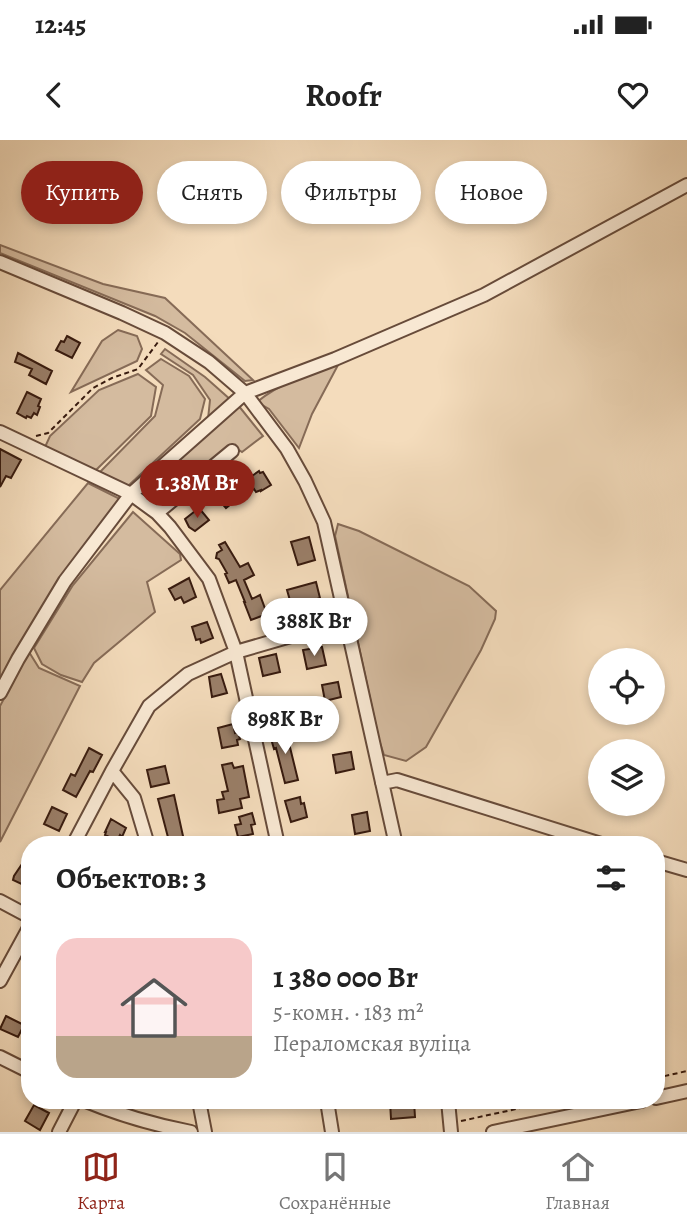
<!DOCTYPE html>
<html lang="ru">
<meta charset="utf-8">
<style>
body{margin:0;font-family:Alegreya,serif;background:#f6f6f6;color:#222;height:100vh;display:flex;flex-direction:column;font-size:26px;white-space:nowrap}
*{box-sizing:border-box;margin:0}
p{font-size:23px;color:#767676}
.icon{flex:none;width:38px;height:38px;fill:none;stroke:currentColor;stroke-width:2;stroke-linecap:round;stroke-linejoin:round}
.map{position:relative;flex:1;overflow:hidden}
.panel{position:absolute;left:21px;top:696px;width:644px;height:273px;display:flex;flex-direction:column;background:#fff;border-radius:28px;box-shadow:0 4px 10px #0003}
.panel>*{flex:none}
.banner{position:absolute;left:21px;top:21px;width:646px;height:63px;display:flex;gap:14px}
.tools{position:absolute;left:588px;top:508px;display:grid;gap:14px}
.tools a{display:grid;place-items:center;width:77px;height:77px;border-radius:50%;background:#fff;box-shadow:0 4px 10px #0003;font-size:35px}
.price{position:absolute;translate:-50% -60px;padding:0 16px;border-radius:24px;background:#fff;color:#222;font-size:23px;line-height:46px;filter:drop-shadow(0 2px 4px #0008)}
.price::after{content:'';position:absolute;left:50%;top:42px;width:21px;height:16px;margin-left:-10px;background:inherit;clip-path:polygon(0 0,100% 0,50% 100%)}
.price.current{background:#8f2418;color:#fff}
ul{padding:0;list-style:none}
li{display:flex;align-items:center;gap:21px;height:175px;padding:0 35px}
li+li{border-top:2px solid #e0e0e0}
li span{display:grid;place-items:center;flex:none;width:196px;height:140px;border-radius:21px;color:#555}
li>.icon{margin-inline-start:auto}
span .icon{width:84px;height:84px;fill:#fffc;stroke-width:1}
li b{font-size:30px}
h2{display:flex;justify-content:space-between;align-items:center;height:84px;padding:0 35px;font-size:30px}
.pill{padding:0 24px;border-radius:32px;background:#fff;box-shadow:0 4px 10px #0003;font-size:24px;line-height:63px}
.pill.current{background:#8f2418;color:#fff}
.status{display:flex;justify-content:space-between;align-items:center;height:49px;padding:0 35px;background:#fff;direction:ltr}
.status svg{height:19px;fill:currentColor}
header{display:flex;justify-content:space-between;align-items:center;height:91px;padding:0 35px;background:#fff;font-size:32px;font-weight:700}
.tabs{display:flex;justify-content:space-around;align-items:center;height:98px;border-top:2px solid #e0e0e0;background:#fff;font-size:19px;color:#767676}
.tabs a{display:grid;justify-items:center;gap:4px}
.tabs .current{color:#8f2418}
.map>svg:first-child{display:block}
.green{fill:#d4bb9f;stroke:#866b57;stroke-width:2}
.building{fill:#9a7f69;stroke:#381b0f;stroke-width:2}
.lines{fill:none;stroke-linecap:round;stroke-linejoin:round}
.minor-casing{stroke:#674b3a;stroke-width:16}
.path{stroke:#381b0f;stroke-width:2;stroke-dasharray:5 3.5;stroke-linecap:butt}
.minor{stroke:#f8e8d3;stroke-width:12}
</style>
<div class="status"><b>12:45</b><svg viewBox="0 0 49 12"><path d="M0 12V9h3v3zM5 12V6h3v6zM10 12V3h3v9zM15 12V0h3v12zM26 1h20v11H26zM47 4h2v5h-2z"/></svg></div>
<header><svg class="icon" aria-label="back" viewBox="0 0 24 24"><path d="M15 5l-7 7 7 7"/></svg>Roofr<svg class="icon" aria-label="heart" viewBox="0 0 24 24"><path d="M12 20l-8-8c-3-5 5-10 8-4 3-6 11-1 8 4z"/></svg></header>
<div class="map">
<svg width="687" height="992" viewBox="0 0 687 992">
<rect width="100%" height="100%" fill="#f4dcbc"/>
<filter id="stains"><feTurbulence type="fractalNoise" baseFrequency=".00286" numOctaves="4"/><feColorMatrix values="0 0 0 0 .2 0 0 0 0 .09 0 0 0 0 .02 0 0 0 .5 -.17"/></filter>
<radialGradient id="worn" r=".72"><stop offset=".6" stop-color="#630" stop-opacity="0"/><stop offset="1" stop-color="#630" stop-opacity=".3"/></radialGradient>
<path class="green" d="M0,105l103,39 62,14 88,82 -8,1 -60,-48 -30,-17 -155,-63z
M118,190l19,6 5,13 -5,12 -66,31 31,-51z
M165,209l40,28 27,24 -24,18 2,-19 -17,-25 -32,-21z
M161,219l28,17 16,23 -5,20 -72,67 -28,-14 55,-56 8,-31 -17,-15z
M338,225l-26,49 -13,34 -30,-39 -12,-7c24,-20 52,-28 81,-37z
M138,234l18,13 -5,29 -56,55 -50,-24 5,-11 49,-46z
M238,265l25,31 -21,16 -9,-6 -75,60 -20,-10z
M88,343l32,16 -64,84 -56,101v-94z
M133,372l47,42 1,6 -34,22 8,30 -61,51 -12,19 -21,-7 -19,-11 -8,-16 39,-63z
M338,384l21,7 110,55 27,25 -1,8 -14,31 -55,97 -20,14 -22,-6 -5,-15 -44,-204z
M29,512l10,16 41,18 -80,156v-136z"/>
<path class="building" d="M67,196l13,7 -8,15 -16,-8 5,-9 3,1z
M18,213l34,18 -6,13 -17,-9 3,-6 -17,-7z
M27,252l14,7 -3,7 2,1 -3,8 -3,-2 -3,5 -4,-2 -1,2 -9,-5z
M0,309l21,11 -10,18 -5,-2 -6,11z
M248,329l4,7 7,-5 1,2 3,-1 8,13 -10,6v-1l-5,2 -2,-3 -3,2 -11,-18z
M226,343l12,15 -12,10 -13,-15z
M199,368l10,12 -14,11 -6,-4 -4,-8z
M309,397l6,23 -17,5 -7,-23z
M225,402l15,25 8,-4 6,12 -10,5 8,19 8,-4 7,19 -16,6 -7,-18h1l-9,-22 -7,3 -4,-9 2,-1 -8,-14 -3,-1 1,-5 5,-3 -3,-5z
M189,438l7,19 -12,6 -3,-6 -6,3 -6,-11z
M316,442l4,16 -9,3 2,4 -20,6 -6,-21z
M207,482l6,16 -12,5 -1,-4 -4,1 -4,-13z
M322,507l4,18 -19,4 -4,-19z
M276,514l4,18 -17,4 -4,-18z
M221,534l6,19 -15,4 -3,-20z
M338,542l3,15 -16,4 -3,-16z
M233,584l2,9 3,-1 2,7 -3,1 1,5 -16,3 -4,-20z
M286,591l12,49 -13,3 -9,-35 -2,1 -4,-14z
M89,608l13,7 -9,17 -3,-1 -14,26 -13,-7 8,-16 4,2z
M351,612l3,17 -18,4 -3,-18z
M232,623l2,5 9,-2 6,31 -9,2 2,9 -23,5 -2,-13 7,-1 -2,-7 6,-1 -6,-26z
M165,626l4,17 -18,4 -4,-17z
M174,655l7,32 4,18h-15l-12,-46z
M300,657l1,7 3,-1 3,14 -16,5 -6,-21z
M52,667l15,7 -8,17 -15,-7z
M367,672l3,19 -15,3 -3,-19z
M252,673l3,11 -4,1 2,9 -15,3 -3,-12 6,-1 -2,-7z
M111,679l15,9 -4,9 -2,-2 -3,6 -12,-6 1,-3h-1z
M22,724l8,4v20l-17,-8 1,-4z
M6,876l18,9 -6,12 -18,-8z
M390,961h24l1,16 -24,2z
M34,965l15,8 -9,17 -15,-9z"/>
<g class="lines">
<defs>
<path id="minor" d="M0,122l122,51 43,20 44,29 36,31 42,56 18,32 19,41 72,323
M0,292l131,62 26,19 13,14 39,52 27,73 42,193
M157,373l75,-62
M0,553l18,-34 47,-78 66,-87 114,-101 90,-34 149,-64 203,-110
M112,631l22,27 14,47
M382,643l15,-3 207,65
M73,705l39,-74 37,-65 39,-32 48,-22 110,-32
M656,721l31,9
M0,761l30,16
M0,841l30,-55
M0,917l30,15
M656,958l31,-7
M86,961c34,14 69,24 105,31
M199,961l6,31
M327,961l5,31
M448,961l3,31
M59,992l16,-31
M493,992l148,-31"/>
</defs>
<use href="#minor" class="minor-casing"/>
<path class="path" d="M36,296l12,-3 45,-45 19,-10 26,-9 20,-27
M656,938l31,-7
M461,981l92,-20"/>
<use href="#minor" class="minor"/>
</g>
<rect width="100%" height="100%" filter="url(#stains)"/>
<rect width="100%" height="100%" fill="url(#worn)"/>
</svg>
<div class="tools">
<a><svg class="icon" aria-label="locate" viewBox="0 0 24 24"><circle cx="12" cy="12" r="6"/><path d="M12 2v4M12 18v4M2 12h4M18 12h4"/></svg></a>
<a><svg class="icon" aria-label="layers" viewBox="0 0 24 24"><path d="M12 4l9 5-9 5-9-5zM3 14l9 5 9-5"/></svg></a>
</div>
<b class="price current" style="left:197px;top:380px">1.38M Br</b>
<b class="price" style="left:314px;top:518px">388K Br</b>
<b class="price" style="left:285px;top:616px">898K Br</b>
<div class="banner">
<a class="pill current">Купить</a>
<a class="pill">Снять</a>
<a class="pill">Фильтры</a>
<a class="pill">Новое</a>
</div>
<section class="panel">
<h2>Объектов: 3<svg class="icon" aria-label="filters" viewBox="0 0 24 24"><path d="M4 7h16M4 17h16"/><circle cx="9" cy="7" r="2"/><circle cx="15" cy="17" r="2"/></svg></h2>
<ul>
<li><span style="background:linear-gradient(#f6c9c9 70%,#b9a48a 0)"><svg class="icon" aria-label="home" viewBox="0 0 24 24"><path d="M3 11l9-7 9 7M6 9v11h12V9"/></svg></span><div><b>1 380 000 Br</b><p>5-комн. · 183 m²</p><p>Пераломская вуліца</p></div></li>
</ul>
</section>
</div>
<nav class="tabs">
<a class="current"><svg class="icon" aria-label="map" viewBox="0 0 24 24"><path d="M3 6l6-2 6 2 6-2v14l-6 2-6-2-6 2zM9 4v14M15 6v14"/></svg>Карта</a>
<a><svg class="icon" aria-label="saved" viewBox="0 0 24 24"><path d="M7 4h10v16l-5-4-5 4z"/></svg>Сохранённые</a>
<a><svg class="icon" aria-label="home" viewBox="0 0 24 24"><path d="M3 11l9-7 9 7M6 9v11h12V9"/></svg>Главная</a>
</nav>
